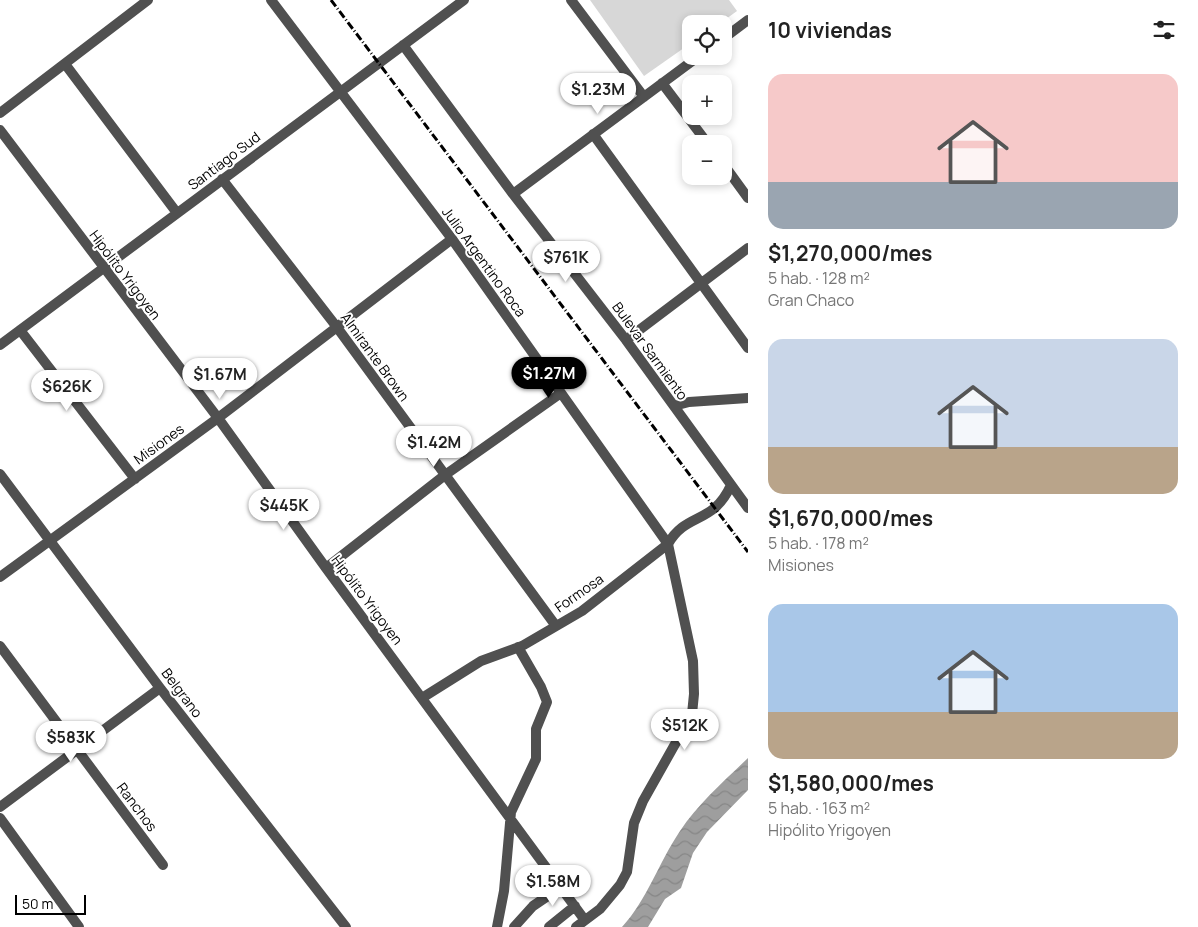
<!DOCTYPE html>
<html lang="es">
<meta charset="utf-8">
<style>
body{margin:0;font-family:Manrope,sans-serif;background:#f6f6f6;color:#222;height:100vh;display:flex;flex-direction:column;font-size:19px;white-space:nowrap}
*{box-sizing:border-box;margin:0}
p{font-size:16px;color:#767676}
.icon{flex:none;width:28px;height:28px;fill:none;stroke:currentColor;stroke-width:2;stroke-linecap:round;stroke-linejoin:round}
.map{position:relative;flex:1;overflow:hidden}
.drawer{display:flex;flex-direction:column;background:#fff;width:450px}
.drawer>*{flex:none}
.fabs{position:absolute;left:682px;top:15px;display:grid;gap:10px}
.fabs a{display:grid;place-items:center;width:50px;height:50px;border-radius:10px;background:#fff;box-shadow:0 2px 8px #0003;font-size:25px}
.scale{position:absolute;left:15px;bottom:12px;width:71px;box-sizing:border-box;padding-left:5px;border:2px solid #000;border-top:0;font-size:14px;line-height:18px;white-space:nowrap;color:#000;-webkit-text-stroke:4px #fff;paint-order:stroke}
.price{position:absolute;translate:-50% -42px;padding:0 11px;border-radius:18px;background:#fff;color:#222;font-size:16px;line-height:32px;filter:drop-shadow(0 1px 2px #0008)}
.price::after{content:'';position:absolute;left:50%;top:30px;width:15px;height:11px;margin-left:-8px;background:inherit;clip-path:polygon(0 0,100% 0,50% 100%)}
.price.current{background:#000;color:#fff}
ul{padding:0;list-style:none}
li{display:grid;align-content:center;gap:10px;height:265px;padding:0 20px}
li span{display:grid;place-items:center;height:155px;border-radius:15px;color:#555}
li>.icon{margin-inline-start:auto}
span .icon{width:90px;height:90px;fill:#fffc;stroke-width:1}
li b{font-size:21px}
h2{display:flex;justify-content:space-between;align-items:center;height:60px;padding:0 20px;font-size:21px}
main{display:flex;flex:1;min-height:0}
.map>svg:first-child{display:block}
.park{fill:#d7d7d7}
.water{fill:url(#water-waves)}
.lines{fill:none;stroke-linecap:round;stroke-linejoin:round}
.minor{stroke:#505050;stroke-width:10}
.rail{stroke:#000;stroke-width:3;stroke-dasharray:8 2.5 1 2.5;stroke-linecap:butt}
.labels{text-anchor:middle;stroke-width:4;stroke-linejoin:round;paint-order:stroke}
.street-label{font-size:14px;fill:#000;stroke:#fff}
</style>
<main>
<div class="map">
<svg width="748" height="927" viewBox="0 0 748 927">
<defs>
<pattern id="water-waves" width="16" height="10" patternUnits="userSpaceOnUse" patternTransform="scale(1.25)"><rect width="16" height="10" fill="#9e9e9e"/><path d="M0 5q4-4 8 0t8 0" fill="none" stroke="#868686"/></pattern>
</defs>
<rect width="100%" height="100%" fill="#fff"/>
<path class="park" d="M590,0h139l8,11 -18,13h-28v19l-47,33z"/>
<path class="water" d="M748,758v32l-41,42 -14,21 -12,35 -16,11 -17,28h-26c25,-27 37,-65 58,-96 18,-27 44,-50 68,-73z"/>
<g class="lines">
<path class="minor" d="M271,0l181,239 216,305 25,117 1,33 -2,20 -49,87 -9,22 -7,49 -7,13 -20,24 -24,18
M571,0l73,97
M724,38l24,-18
M403,45l110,149 113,146 122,168
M65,64l112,149
M662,83l46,61
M0,113l148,-113
M0,130l218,288 108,150 258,351
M593,134l155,214
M724,165l24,33
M222,179l114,147 220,300
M513,194l186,-138
M20,330l115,149
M626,340l122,-92
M0,345l464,-345
M674,406l15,-4 59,-4
M0,474l160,214 186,239
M326,568l119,-93 116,-82
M0,577l218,-159 234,-179
M0,646l163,219
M422,698l59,-37 41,-15 60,-35 86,-67c18,-32 45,-19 63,-59
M0,807l160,-119
M0,818l79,109
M497,927l7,-36 7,-79 25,-53v-30l11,-27 -6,-15 -23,-40
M514,927l19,-21 28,-19
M549,927l26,-21"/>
<path class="rail" d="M331,0l417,552"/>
</g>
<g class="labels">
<g class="street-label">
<text transform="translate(224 161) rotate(-37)" y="5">Santiago Sud</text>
<text transform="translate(484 262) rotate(54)" y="5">Julio Argentino Roca</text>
<text transform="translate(125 275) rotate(53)" y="5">Hipólito Yrigoyen</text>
<text transform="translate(650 351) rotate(54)" y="5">Bulevar Sarmiento</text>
<text transform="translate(375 357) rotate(54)" y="5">Almirante Brown</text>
<text transform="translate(159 444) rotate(-36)" y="5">Misiones</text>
<text transform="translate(579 593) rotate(-35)" y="5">Formosa</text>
<text transform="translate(367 600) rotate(53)" y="5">Hipólito Yrigoyen</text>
<text transform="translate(182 693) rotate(53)" y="5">Belgrano</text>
<text transform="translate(137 807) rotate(53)" y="5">Ranchos</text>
</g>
</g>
</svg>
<div class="fabs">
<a><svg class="icon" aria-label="locate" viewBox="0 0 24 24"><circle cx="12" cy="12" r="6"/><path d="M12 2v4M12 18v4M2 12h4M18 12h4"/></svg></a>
<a>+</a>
<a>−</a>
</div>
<div class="scale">50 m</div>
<b class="price" style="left:598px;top:115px">$1.23M</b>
<b class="price" style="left:566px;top:283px">$761K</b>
<b class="price current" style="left:549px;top:399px">$1.27M</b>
<b class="price" style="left:220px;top:400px">$1.67M</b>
<b class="price" style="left:67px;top:412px">$626K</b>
<b class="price" style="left:434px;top:468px">$1.42M</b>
<b class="price" style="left:284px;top:531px">$445K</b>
<b class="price" style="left:685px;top:751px">$512K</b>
<b class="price" style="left:71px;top:763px">$583K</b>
<b class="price" style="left:553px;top:907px">$1.58M</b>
</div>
<section class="drawer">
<h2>10 viviendas<svg class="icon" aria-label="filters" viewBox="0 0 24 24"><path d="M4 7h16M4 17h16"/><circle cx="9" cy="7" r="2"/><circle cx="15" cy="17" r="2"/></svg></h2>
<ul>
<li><span style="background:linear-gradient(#f6c9c9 70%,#9aa5b1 0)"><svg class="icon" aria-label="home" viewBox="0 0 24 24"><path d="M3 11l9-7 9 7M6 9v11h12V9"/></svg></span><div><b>$1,270,000/mes</b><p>5 hab. · 128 m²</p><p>Gran Chaco</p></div></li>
<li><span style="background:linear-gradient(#c9d6e8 70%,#b9a48a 0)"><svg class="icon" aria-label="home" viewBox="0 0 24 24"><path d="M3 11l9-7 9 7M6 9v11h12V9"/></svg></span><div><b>$1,670,000/mes</b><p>5 hab. · 178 m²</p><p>Misiones</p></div></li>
<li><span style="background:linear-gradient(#a9c7e8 70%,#b9a48a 0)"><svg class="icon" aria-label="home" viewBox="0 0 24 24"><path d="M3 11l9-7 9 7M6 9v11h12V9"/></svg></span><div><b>$1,580,000/mes</b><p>5 hab. · 163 m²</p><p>Hipólito Yrigoyen</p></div></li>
</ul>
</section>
</main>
